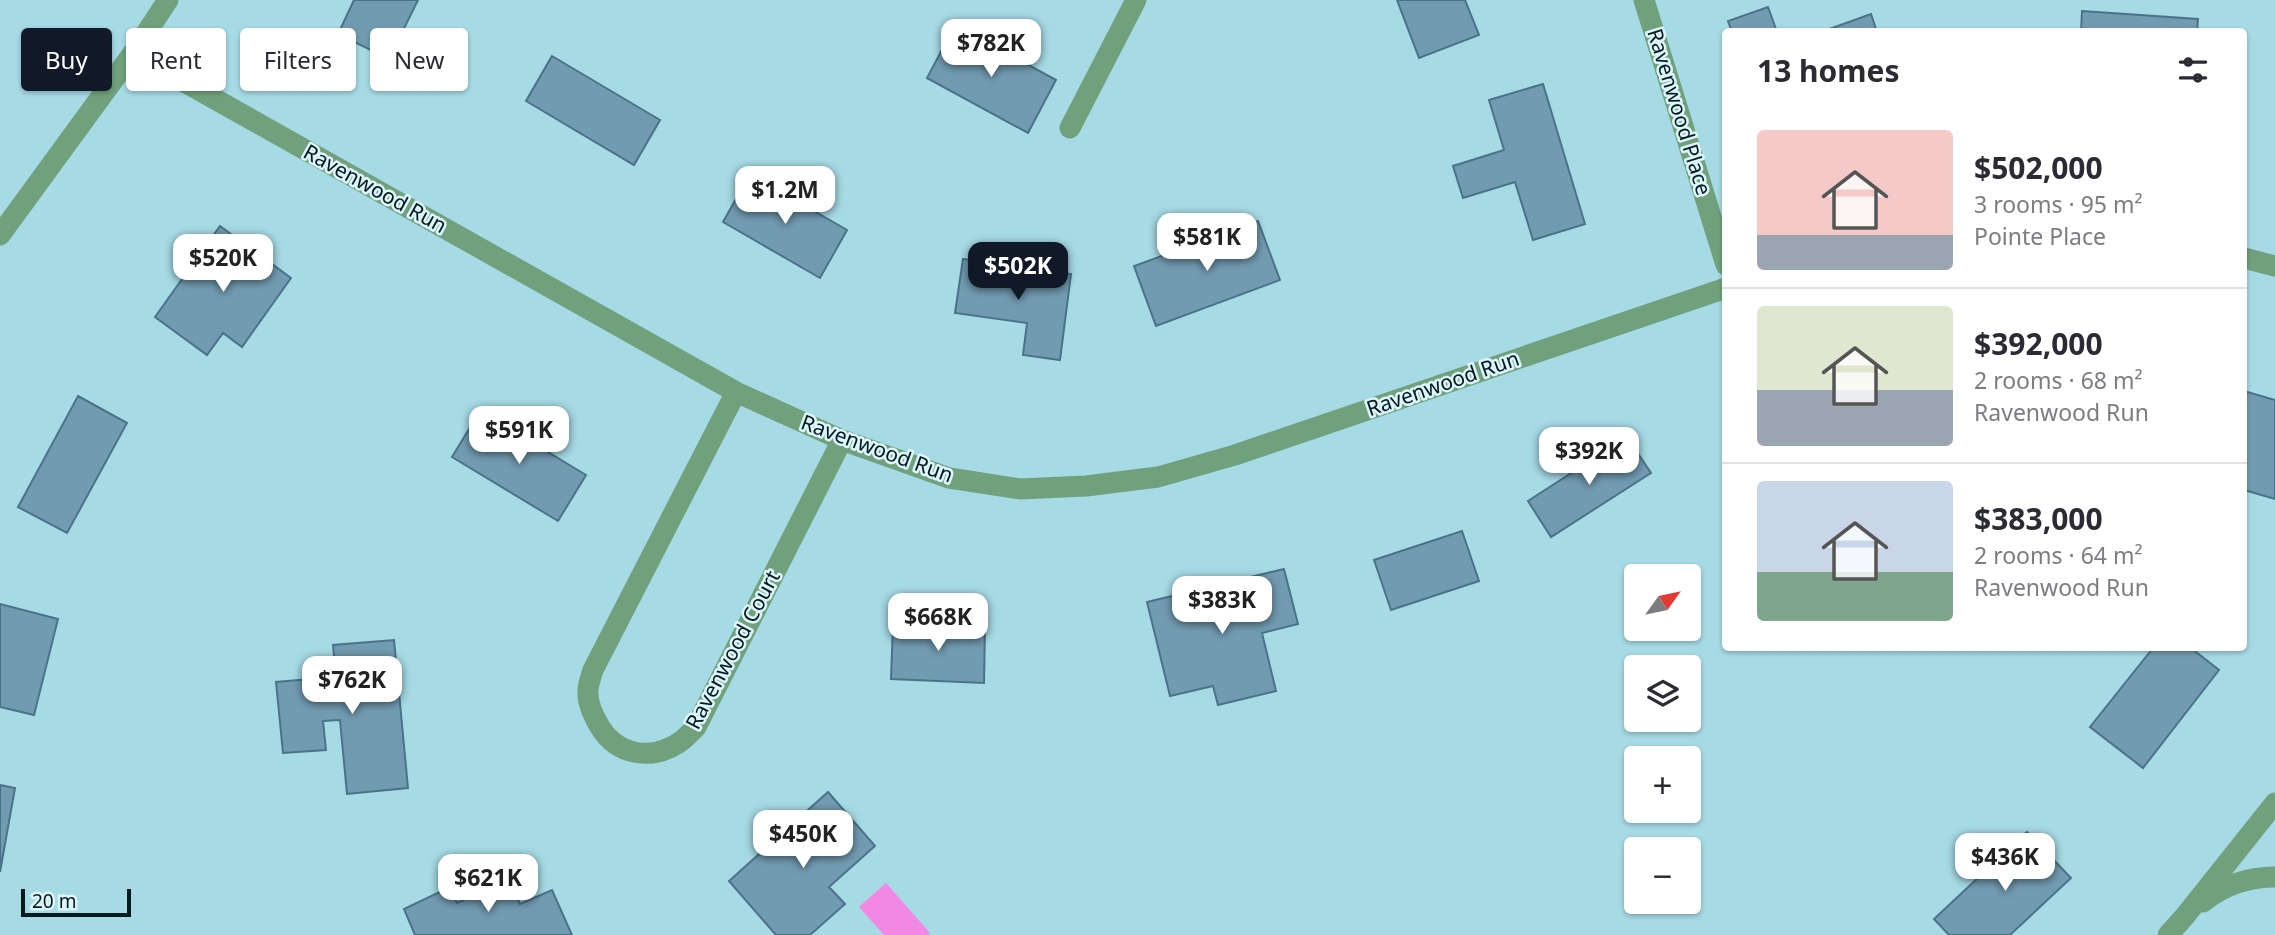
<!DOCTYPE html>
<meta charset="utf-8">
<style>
body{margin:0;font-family:"Noto Sans",sans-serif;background:#f2f2f3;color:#2b2b33;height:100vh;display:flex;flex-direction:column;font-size:26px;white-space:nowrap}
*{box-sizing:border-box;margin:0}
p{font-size:23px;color:#7c7c81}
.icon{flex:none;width:38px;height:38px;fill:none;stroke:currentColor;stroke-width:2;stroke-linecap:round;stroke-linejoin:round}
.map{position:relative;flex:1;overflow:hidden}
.drawer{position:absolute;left:1722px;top:28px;width:525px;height:623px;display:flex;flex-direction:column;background:#fff;border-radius:7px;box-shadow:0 2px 5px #0004}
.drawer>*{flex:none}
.guide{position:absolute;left:21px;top:28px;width:665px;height:63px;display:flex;gap:14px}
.needle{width:46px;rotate:57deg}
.controls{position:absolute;left:1624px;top:564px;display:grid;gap:14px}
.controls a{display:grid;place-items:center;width:77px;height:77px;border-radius:7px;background:#fff;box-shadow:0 2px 5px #0004;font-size:35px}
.scale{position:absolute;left:21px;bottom:18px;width:110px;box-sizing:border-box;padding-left:7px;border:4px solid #051a1e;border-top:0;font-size:19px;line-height:24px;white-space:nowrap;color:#051a1e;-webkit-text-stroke:5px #ddf6fb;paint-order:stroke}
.price{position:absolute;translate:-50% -60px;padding:0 16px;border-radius:14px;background:#fff;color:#222;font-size:23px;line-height:46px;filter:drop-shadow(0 2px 4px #0008)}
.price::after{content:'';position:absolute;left:50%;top:42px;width:21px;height:16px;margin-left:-10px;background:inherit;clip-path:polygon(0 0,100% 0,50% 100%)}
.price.selected{background:#111827;color:#fff}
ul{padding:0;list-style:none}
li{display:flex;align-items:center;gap:21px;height:175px;padding:0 35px}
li+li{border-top:2px solid #e1e1e2}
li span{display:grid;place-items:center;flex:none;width:196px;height:140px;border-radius:7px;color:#555}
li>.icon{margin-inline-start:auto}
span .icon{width:84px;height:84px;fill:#fffc;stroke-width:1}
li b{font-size:30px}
h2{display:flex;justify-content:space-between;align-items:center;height:84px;padding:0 35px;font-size:30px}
.chip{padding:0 24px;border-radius:7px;background:#fff;box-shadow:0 2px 5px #0004;font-size:24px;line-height:63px}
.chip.selected{background:#111827;color:#fff}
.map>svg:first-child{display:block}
.water{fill:#f188e4}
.building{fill:#729bb1;stroke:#4b7388;stroke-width:2}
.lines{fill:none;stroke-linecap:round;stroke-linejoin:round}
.minor{stroke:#70a17c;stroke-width:21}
.labels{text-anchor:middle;stroke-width:5;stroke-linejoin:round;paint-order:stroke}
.street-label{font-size:21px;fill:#051a1e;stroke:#ddf6fb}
</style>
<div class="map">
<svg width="2275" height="935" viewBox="0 0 2275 935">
<rect width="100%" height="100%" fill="#a6dae5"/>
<path class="water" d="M886,883l44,50 -2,2h-44l-25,-28z"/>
<path class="building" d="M354,0h64l-29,59 -51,-25z
M1397,0h68l14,35 -60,23z
M1768,7l9,25h-45l-4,-11z
M2082,11l116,8 -1,13h-116z
M1871,14l6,18h-56z
M955,25l101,55 -28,53 -101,-55z
M552,56l108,64 -26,45 -108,-64z
M1543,84l42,140 -52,16 -18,-58 -52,16 -10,-32 51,-16 -15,-50z
M750,174l97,56 -27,48 -97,-56z
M1258,221l22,59 -124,46 -22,-60z
M220,226l71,52 -49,69 -19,-14 -16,22 -52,-38z
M963,259l108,15 -11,86 -37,-5 4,-32 -72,-10z
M2244,391l31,9v99l-31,-9z
M78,396l49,27 -60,110 -49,-26z
M480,411l106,64 -28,46 -106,-64z
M1627,437l24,36 -100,64 -23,-36z
M1462,531l17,50 -88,29 -17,-50z
M1284,569l14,55 -36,9 14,58 -58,14 -5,-19 -43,10 -23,-94z
M0,604l58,15 -24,96 -34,-8z
M893,623l92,4 -1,56 -93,-4z
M394,640l14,148 -61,6 -7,-74 -17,1 3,29 -43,3 -7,-71 46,-4 2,23 14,-2 -5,-54z
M2153,648h38l28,22 -76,98 -53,-41z
M0,785l15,3 -15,84z
M828,792l47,54 -46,41 16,17 -35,31h-34l-47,-54z
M2027,832l44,46 -61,57h-61l-15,-16z
M508,879l12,25 32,-14 20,45h-157l-11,-26 46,-22 7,16z"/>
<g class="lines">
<path class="minor" d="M1644,0l82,265
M133,53l603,339 106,48 107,38 71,11 66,-3 72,-9 77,-22 491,-167
M1070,128l66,-128
M0,235l133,-182 35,-53
M2244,258l31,8
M736,392l-143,278c-2,7 -5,14 -5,21 -1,12 6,26 12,36 18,29 52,34 80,15 6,-4 11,-10 16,-15l146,-287
M2203,902c21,-17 45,-25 72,-25
M2168,935l17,-19 90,-113"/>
</g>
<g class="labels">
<g class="street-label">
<text transform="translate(1679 112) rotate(73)" y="7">Ravenwood Place</text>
<text transform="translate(375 189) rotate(29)" y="7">Ravenwood Run</text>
<text transform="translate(1443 384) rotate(-19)" y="7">Ravenwood Run</text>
<text transform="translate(877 449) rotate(20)" y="7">Ravenwood Run</text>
<text transform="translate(733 650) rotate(-62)" y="7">Ravenwood Court</text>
</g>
</g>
</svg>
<div class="controls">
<a><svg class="needle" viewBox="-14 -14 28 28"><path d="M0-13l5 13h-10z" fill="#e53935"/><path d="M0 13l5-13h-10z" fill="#7c7c81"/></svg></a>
<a><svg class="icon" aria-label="layers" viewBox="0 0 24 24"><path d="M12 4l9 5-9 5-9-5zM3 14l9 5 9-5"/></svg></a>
<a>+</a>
<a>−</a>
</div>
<div class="scale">20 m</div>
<b class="price" style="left:991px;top:79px">$782K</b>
<b class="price" style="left:785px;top:226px">$1.2M</b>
<b class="price" style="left:1207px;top:273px">$581K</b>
<b class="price" style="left:223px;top:294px">$520K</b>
<b class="price selected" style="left:1018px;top:302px">$502K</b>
<b class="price" style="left:519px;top:466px">$591K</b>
<b class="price" style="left:1589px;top:487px">$392K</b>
<b class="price" style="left:1222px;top:636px">$383K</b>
<b class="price" style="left:938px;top:653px">$668K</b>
<b class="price" style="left:352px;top:716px">$762K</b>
<b class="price" style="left:803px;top:870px">$450K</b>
<b class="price" style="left:2005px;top:893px">$436K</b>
<b class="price" style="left:488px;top:914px">$621K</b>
<div class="guide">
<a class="chip selected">Buy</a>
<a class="chip">Rent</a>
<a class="chip">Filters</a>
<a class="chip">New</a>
</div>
<section class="drawer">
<h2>13 homes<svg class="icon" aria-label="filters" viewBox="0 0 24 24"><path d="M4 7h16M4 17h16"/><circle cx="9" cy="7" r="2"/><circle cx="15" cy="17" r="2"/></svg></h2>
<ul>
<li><span style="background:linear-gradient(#f6c9c9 75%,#9aa5b1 0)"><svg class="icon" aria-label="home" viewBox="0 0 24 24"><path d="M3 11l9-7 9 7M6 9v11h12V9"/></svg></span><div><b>$502,000</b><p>3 rooms · 95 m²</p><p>Pointe Place</p></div></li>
<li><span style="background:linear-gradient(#dfe7d0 60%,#9aa5b1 0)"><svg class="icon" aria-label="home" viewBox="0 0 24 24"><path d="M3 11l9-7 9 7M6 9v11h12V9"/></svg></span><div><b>$392,000</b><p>2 rooms · 68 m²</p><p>Ravenwood Run</p></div></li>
<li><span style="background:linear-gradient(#c9d6e8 65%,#7fa58c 0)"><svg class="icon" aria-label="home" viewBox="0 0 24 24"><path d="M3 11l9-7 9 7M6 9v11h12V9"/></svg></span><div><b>$383,000</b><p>2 rooms · 64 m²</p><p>Ravenwood Run</p></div></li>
</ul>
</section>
</div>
